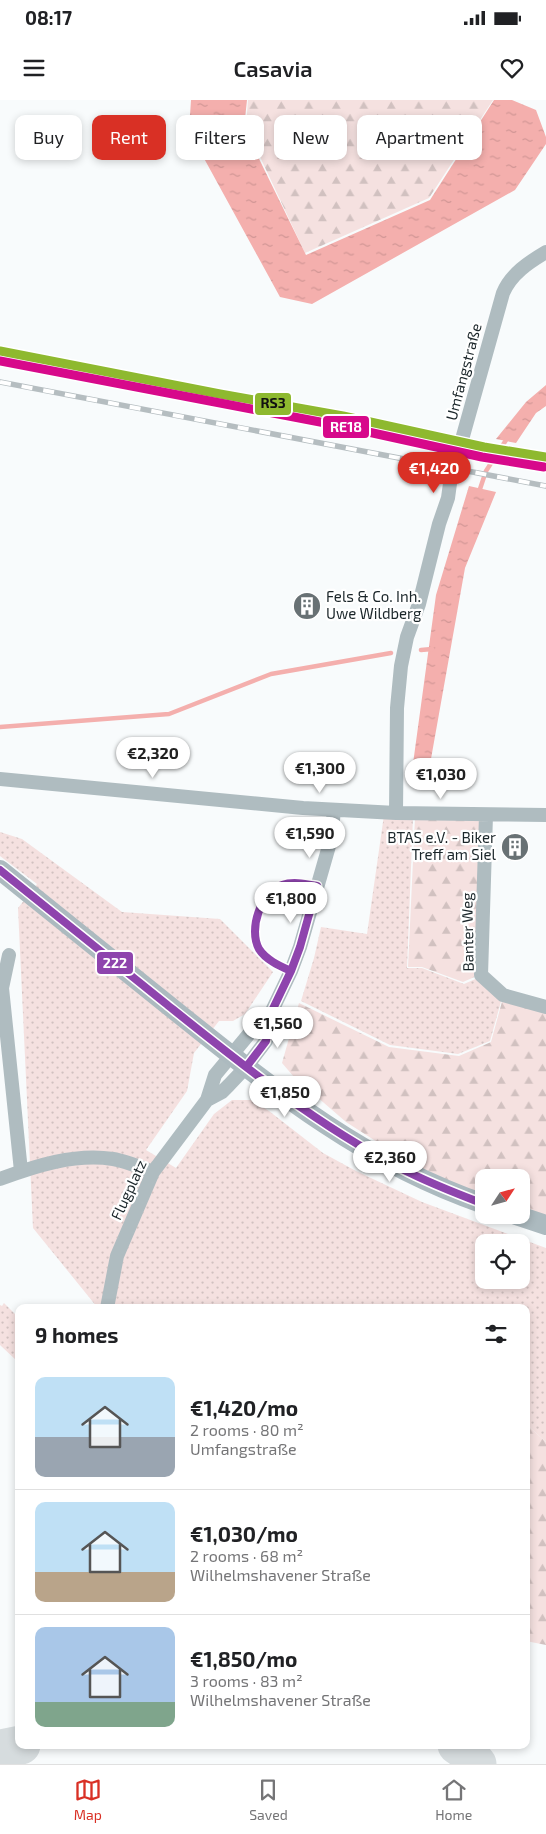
<!DOCTYPE html>
<meta charset="utf-8">
<style>
body{margin:0;font-family:"Exo 2",sans-serif;background:#f2f2f2;color:#202124;height:100vh;display:flex;flex-direction:column;font-size:19px;white-space:nowrap}
*{box-sizing:border-box;margin:0}
p{font-size:16px;color:#757577}
.icon{flex:none;width:28px;height:28px;fill:none;stroke:currentColor;stroke-width:2;stroke-linecap:round;stroke-linejoin:round}
.map{position:relative;flex:1;overflow:hidden}
.panel{position:absolute;left:15px;top:1204px;width:515px;height:445px;display:flex;flex-direction:column;background:#fff;border-radius:10px;box-shadow:0 2px 8px #0003}
.panel>*{flex:none}
.banner{position:absolute;left:15px;top:15px;width:516px;height:45px;display:flex;gap:10px}
.needle{width:32px;rotate:54deg}
.fabs{position:absolute;left:475px;top:1069px;display:grid;gap:10px}
.fabs a{display:grid;place-items:center;width:55px;height:55px;border-radius:10px;background:#fff;box-shadow:0 2px 8px #0003;font-size:25px}
.price{position:absolute;translate:-50% -42px;padding:0 11px;border-radius:18px;background:#fff;color:#222;font-size:16px;line-height:32px;filter:drop-shadow(0 1px 2px #0008)}
.price::after{content:'';position:absolute;left:50%;top:30px;width:15px;height:11px;margin-left:-8px;background:inherit;clip-path:polygon(0 0,100% 0,50% 100%)}
.price.on{background:#d93025;color:#fff}
ul{padding:0;list-style:none}
li{display:flex;align-items:center;gap:15px;height:125px;padding:0 20px}
li+li{border-top:1px solid #e0e0e0}
li span{display:grid;place-items:center;flex:none;width:140px;height:100px;border-radius:10px;color:#555}
li>.icon{margin-inline-start:auto}
span .icon{width:60px;height:60px;fill:#fffc;stroke-width:1}
li b{font-size:21px}
h2{display:flex;justify-content:space-between;align-items:center;height:60px;padding:0 20px;font-size:21px}
.chip{padding:0 18px;border-radius:10px;background:#fff;box-shadow:0 2px 8px #0003;font-size:18px;line-height:45px}
.chip.on{background:#d93025;color:#fff}
.status{display:flex;justify-content:space-between;align-items:center;height:35px;padding:0 25px;background:#fff;direction:ltr}
.status svg{height:14px;fill:currentColor}
header{display:flex;justify-content:space-between;align-items:center;height:65px;padding:0 20px;background:#fff;font-size:22px;font-weight:600}
.menu{display:flex;justify-content:space-around;align-items:center;height:70px;border-top:1px solid #e0e0e0;background:#fff;font-size:14px;color:#757577}
.menu a{display:grid;justify-items:center;gap:2px}
.menu .on{color:#d93025}
.map>svg:first-child{display:block}
.green{fill:url(#green-dots);fill-rule:evenodd}
.forest{fill:url(#forest-firs)}
.water{fill:url(#water-ripples)}
.lines{fill:none;stroke-linecap:round;stroke-linejoin:round}
.stream{stroke:#f4afad;stroke-width:4.5}
.taxiway{stroke:#d6dcde;stroke-width:39}
.street{stroke:#afbcc0;stroke-width:14}
.secondary{stroke:#acbabf;stroke-width:20}
.rail-casing{stroke:#b5bdc0;stroke-width:5.5}
.rail{stroke:#fff;stroke-width:4;stroke-dasharray:11;stroke-linecap:butt}
.bus-1-casing{stroke:#fff;stroke-width:11}
.bus-1{stroke:#8e44ad;stroke-width:8}
.rail-1-casing{stroke:#fff;stroke-width:12}
.rail-2-casing{stroke:#fff;stroke-width:12}
.rail-1{stroke:#8eb92f;stroke-width:9}
.rail-2{stroke:#d7098b;stroke-width:9}
.labels{text-anchor:middle;stroke-width:4.5;stroke-linejoin:round;paint-order:stroke}
.street-label{font-size:15px;fill:#1b262a;stroke:#fff}
.poi-label{font-size:15px;fill:#1b262a;stroke:#fff;text-anchor:start}
.line-badge{stroke:#fff;stroke-width:2}
.badge-label{font-size:14px;text-anchor:middle;font-weight:bold;fill:#fff}
.pale-badge-label{font-size:14px;text-anchor:middle;font-weight:bold;fill:#111}
</style>
<div class="status"><b>08:17</b><svg viewBox="0 0 49 12"><path d="M0 12V9h3v3zM5 12V6h3v6zM10 12V3h3v9zM15 12V0h3v12zM26 1h20v11H26zM47 4h2v5h-2z"/></svg></div>
<header><svg class="icon" aria-label="menu" viewBox="0 0 24 24"><path d="M4 6h16M4 12h16M4 18h16"/></svg>Casavia<svg class="icon" aria-label="heart" viewBox="0 0 24 24"><path d="M12 20l-8-8c-3-5 5-10 8-4 3-6 11-1 8 4z"/></svg></header>
<div class="map">
<svg width="546" height="1664" viewBox="0 0 546 1664">
<defs>
<pattern id="green-dots" width="8" height="8" patternUnits="userSpaceOnUse" patternTransform="scale(1.25)"><rect width="8" height="8" fill="#f5e1e0"/><path d="M2 2h.1M6 6h.1" fill="none" stroke="#d1c1c0" stroke-width="1.8" stroke-linecap="round"/></pattern>
<pattern id="forest-firs" width="22" height="20" patternUnits="userSpaceOnUse" patternTransform="scale(1.25)"><rect width="22" height="20" fill="#f5e1e0"/><path d="M5 1l3.5 6h-7zM16 11l3.5 6h-7z" fill="#d1c1c0"/></pattern>
<pattern id="water-ripples" width="26" height="14" patternUnits="userSpaceOnUse" patternTransform="scale(1.25)"><rect width="26" height="14" fill="#f4afad"/><path d="M2 4q2-2 4 0t4 0M15 11q2-2 4 0t4 0" fill="none" stroke="#d19695"/></pattern>
</defs>
<rect width="100%" height="100%" fill="#f8fbfc"/>
<path class="green" d="M384,715l29,2 -6,151h15l42,16 16,-7 22,21 -12,43 -32,13 -68,-9 -89,-44 13,-43 7,-31 46,7z
M0,732l22,7 100,73 98,7 53,53 -28,42 -12,7h-14l-25,32 -7,38 -41,59 30,18 38,-54 18,-14h19l18,11 54,42 33,18 66,31 124,46v194l-20,-18v-116l-429,-1 -64,-79 -15,-320 19,-24 -37,-28zM484,1142h37v38h-37z
M4,1203l15,15v42l-2,1 -17,-16v-40l2,1z"/>
<path class="forest" d="M248,0h245l-64,98 -124,55 -59,-126z
M415,718l67,2 -3,155 -16,7 -41,-15h-14z
M503,898l43,13v207l-25,-8v-32h-37v19l-43,-14 -95,-61 -52,-45 -12,-14 17,-60 90,44 70,9 32,-14z
M526,1324l20,18v203l-20,-4z"/>
<path class="water" d="M191,0h56l-3,28 62,127 124,-55 64,-100h18l24,10 10,27v7l-31,46 -203,114 -32,-7 -91,-166z
M546,285v21l-10,7 -20,30 -20,-4 30,-37z
M469,386l27,6 -31,76 -36,202 -17,1 24,-176z"/>
<g class="lines">
<path class="stream" d="M479,392l7,-21 22,-34
M421,550l11,-1
M0,627l169,-13 102,-40 120,-21
M418,684l3,-19"/>
<path class="taxiway" d="M457,1645l10,7 10,12
M0,1649l21,-4"/>
<path class="street" d="M0,679l303,29 93,5 150,2
M396,713l1,-105 4,-42 6,-29 12,-33 20,-80 9,-26 4,-29 9,-26 42,-150c8,-19 26,-31 43,-41
M486,715l-5,160 22,20 43,12
M9,855l-7,33 19,183
M207,1000l15,-8 7,-7 18,-19 19,-25 4,-26 21,-44 9,-24 31,-108 3,-29
M0,1079c35,-13 75,-26 113,-20 13,2 27,8 40,13
M107,1208l10,-52 36,-84 54,-72 8,-25 44,-53 11,-7"/>
<path class="secondary" d="M0,770c61,49 122,98 183,147 95,76 184,147 301,187
M516,1115l30,10"/>
<defs>
<path id="rail" d="M0,282l546,104"/>
</defs>
<use href="#rail" class="rail-casing"/>
<use href="#rail" class="rail"/>
<defs>
<path id="bus-1" d="M0,770c55,44 110,89 165,133 75,60 150,121 235,165 27,14 55,25 84,36
M291,871c-11,-5 -25,-11 -32,-22 -11,-20 2,-57 23,-64 11,-4 24,-1 35,1
M247,966l19,-25 4,-26 21,-44 9,-24 17,-61"/>
</defs>
<use href="#bus-1" class="bus-1-casing"/>
<use href="#bus-1" class="bus-1"/>
<defs>
<path id="rail-1" d="M0,251l220,43 123,22 141,31 62,10"/>
<path id="rail-2" d="M0,261l341,65 141,31 62,10"/>
</defs>
<use href="#rail-1" class="rail-1-casing"/>
<use href="#rail-2" class="rail-2-casing"/>
<use href="#rail-1" class="rail-1"/>
<use href="#rail-2" class="rail-2"/>
</g>
<defs>
<symbol id="building-disc" viewBox="-11 -11 22 22"><circle r="9.5" fill="#687174" stroke="#fff"/><path d="M-4-6H4V6H1V3H-1V6H-4ZM-2.5-4.3h1.7v1.8h-1.7ZM.8-4.3h1.7v1.8H.8ZM-2.5-1h1.7V.8h-1.7ZM.8-1h1.7V.8H.8Z" fill="#fff"/></symbol>
</defs>
<g fill-rule="evenodd">
<use href="#building-disc" x="291" y="490" width="32" height="32"/>
<use href="#building-disc" x="499" y="731" width="32" height="32"/>
</g>
<g class="labels">
<g class="street-label">
<text transform="translate(464 272) rotate(-75)" y="5">Umfangstraße</text>
<text transform="translate(468 832) rotate(-91)" y="5">Banter Weg</text>
<text transform="translate(129 1090) rotate(-65)" y="5">Flugplatz</text>
</g>
<g class="poi-label">
<text x="326" y="502">Fels &amp; Co. Inh.<tspan x="326" dy="17">Uwe Wildberg</tspan></text>
<text x="496" y="743" text-anchor="end">BTAS e.V. - Biker<tspan x="496" dy="17">Treff am Siel</tspan></text>
</g>
</g>
<g class="line-badge">
<rect x="254" y="292" width="38" height="24" rx="5" fill="#8eb92f"/>
<rect x="322" y="315" width="48" height="24" rx="5" fill="#d7098b"/>
<rect x="96" y="851" width="38" height="24" rx="5" fill="#8e44ad"/>
</g>
<g class="badge-label">
<text x="346" y="332">RE18</text>
<text x="115" y="868">222</text>
</g>
<g class="pale-badge-label">
<text x="273" y="308">RS3</text>
</g>
</svg>
<div class="fabs">
<a><svg class="needle" viewBox="-14 -14 28 28"><path d="M0-13l5 13h-10z" fill="#e53935"/><path d="M0 13l5-13h-10z" fill="#757577"/></svg></a>
<a><svg class="icon" aria-label="locate" viewBox="0 0 24 24"><circle cx="12" cy="12" r="6"/><path d="M12 2v4M12 18v4M2 12h4M18 12h4"/></svg></a>
</div>
<b class="price on" style="left:434px;top:394px">€1,420</b>
<b class="price" style="left:153px;top:679px">€2,320</b>
<b class="price" style="left:320px;top:694px">€1,300</b>
<b class="price" style="left:441px;top:700px">€1,030</b>
<b class="price" style="left:310px;top:759px">€1,590</b>
<b class="price" style="left:291px;top:824px">€1,800</b>
<b class="price" style="left:278px;top:949px">€1,560</b>
<b class="price" style="left:285px;top:1018px">€1,850</b>
<b class="price" style="left:390px;top:1083px">€2,360</b>
<div class="banner">
<a class="chip">Buy</a>
<a class="chip on">Rent</a>
<a class="chip">Filters</a>
<a class="chip">New</a>
<a class="chip">Apartment</a>
</div>
<section class="panel">
<h2>9 homes<svg class="icon" aria-label="filters" viewBox="0 0 24 24"><path d="M4 7h16M4 17h16"/><circle cx="9" cy="7" r="2"/><circle cx="15" cy="17" r="2"/></svg></h2>
<ul>
<li><span style="background:linear-gradient(#bfe0f5 60%,#9aa5b1 0)"><svg class="icon" aria-label="home" viewBox="0 0 24 24"><path d="M3 11l9-7 9 7M6 9v11h12V9"/></svg></span><div><b>€1,420/mo</b><p>2 rooms · 80 m²</p><p>Umfangstraße</p></div></li>
<li><span style="background:linear-gradient(#bfe0f5 70%,#b9a48a 0)"><svg class="icon" aria-label="home" viewBox="0 0 24 24"><path d="M3 11l9-7 9 7M6 9v11h12V9"/></svg></span><div><b>€1,030/mo</b><p>2 rooms · 68 m²</p><p>Wilhelmshavener Straße</p></div></li>
<li><span style="background:linear-gradient(#a9c7e8 75%,#7fa58c 0)"><svg class="icon" aria-label="home" viewBox="0 0 24 24"><path d="M3 11l9-7 9 7M6 9v11h12V9"/></svg></span><div><b>€1,850/mo</b><p>3 rooms · 83 m²</p><p>Wilhelmshavener Straße</p></div></li>
</ul>
</section>
</div>
<nav class="menu">
<a class="on"><svg class="icon" aria-label="map" viewBox="0 0 24 24"><path d="M3 6l6-2 6 2 6-2v14l-6 2-6-2-6 2zM9 4v14M15 6v14"/></svg>Map</a>
<a><svg class="icon" aria-label="saved" viewBox="0 0 24 24"><path d="M7 4h10v16l-5-4-5 4z"/></svg>Saved</a>
<a><svg class="icon" aria-label="home" viewBox="0 0 24 24"><path d="M3 11l9-7 9 7M6 9v11h12V9"/></svg>Home</a>
</nav>
